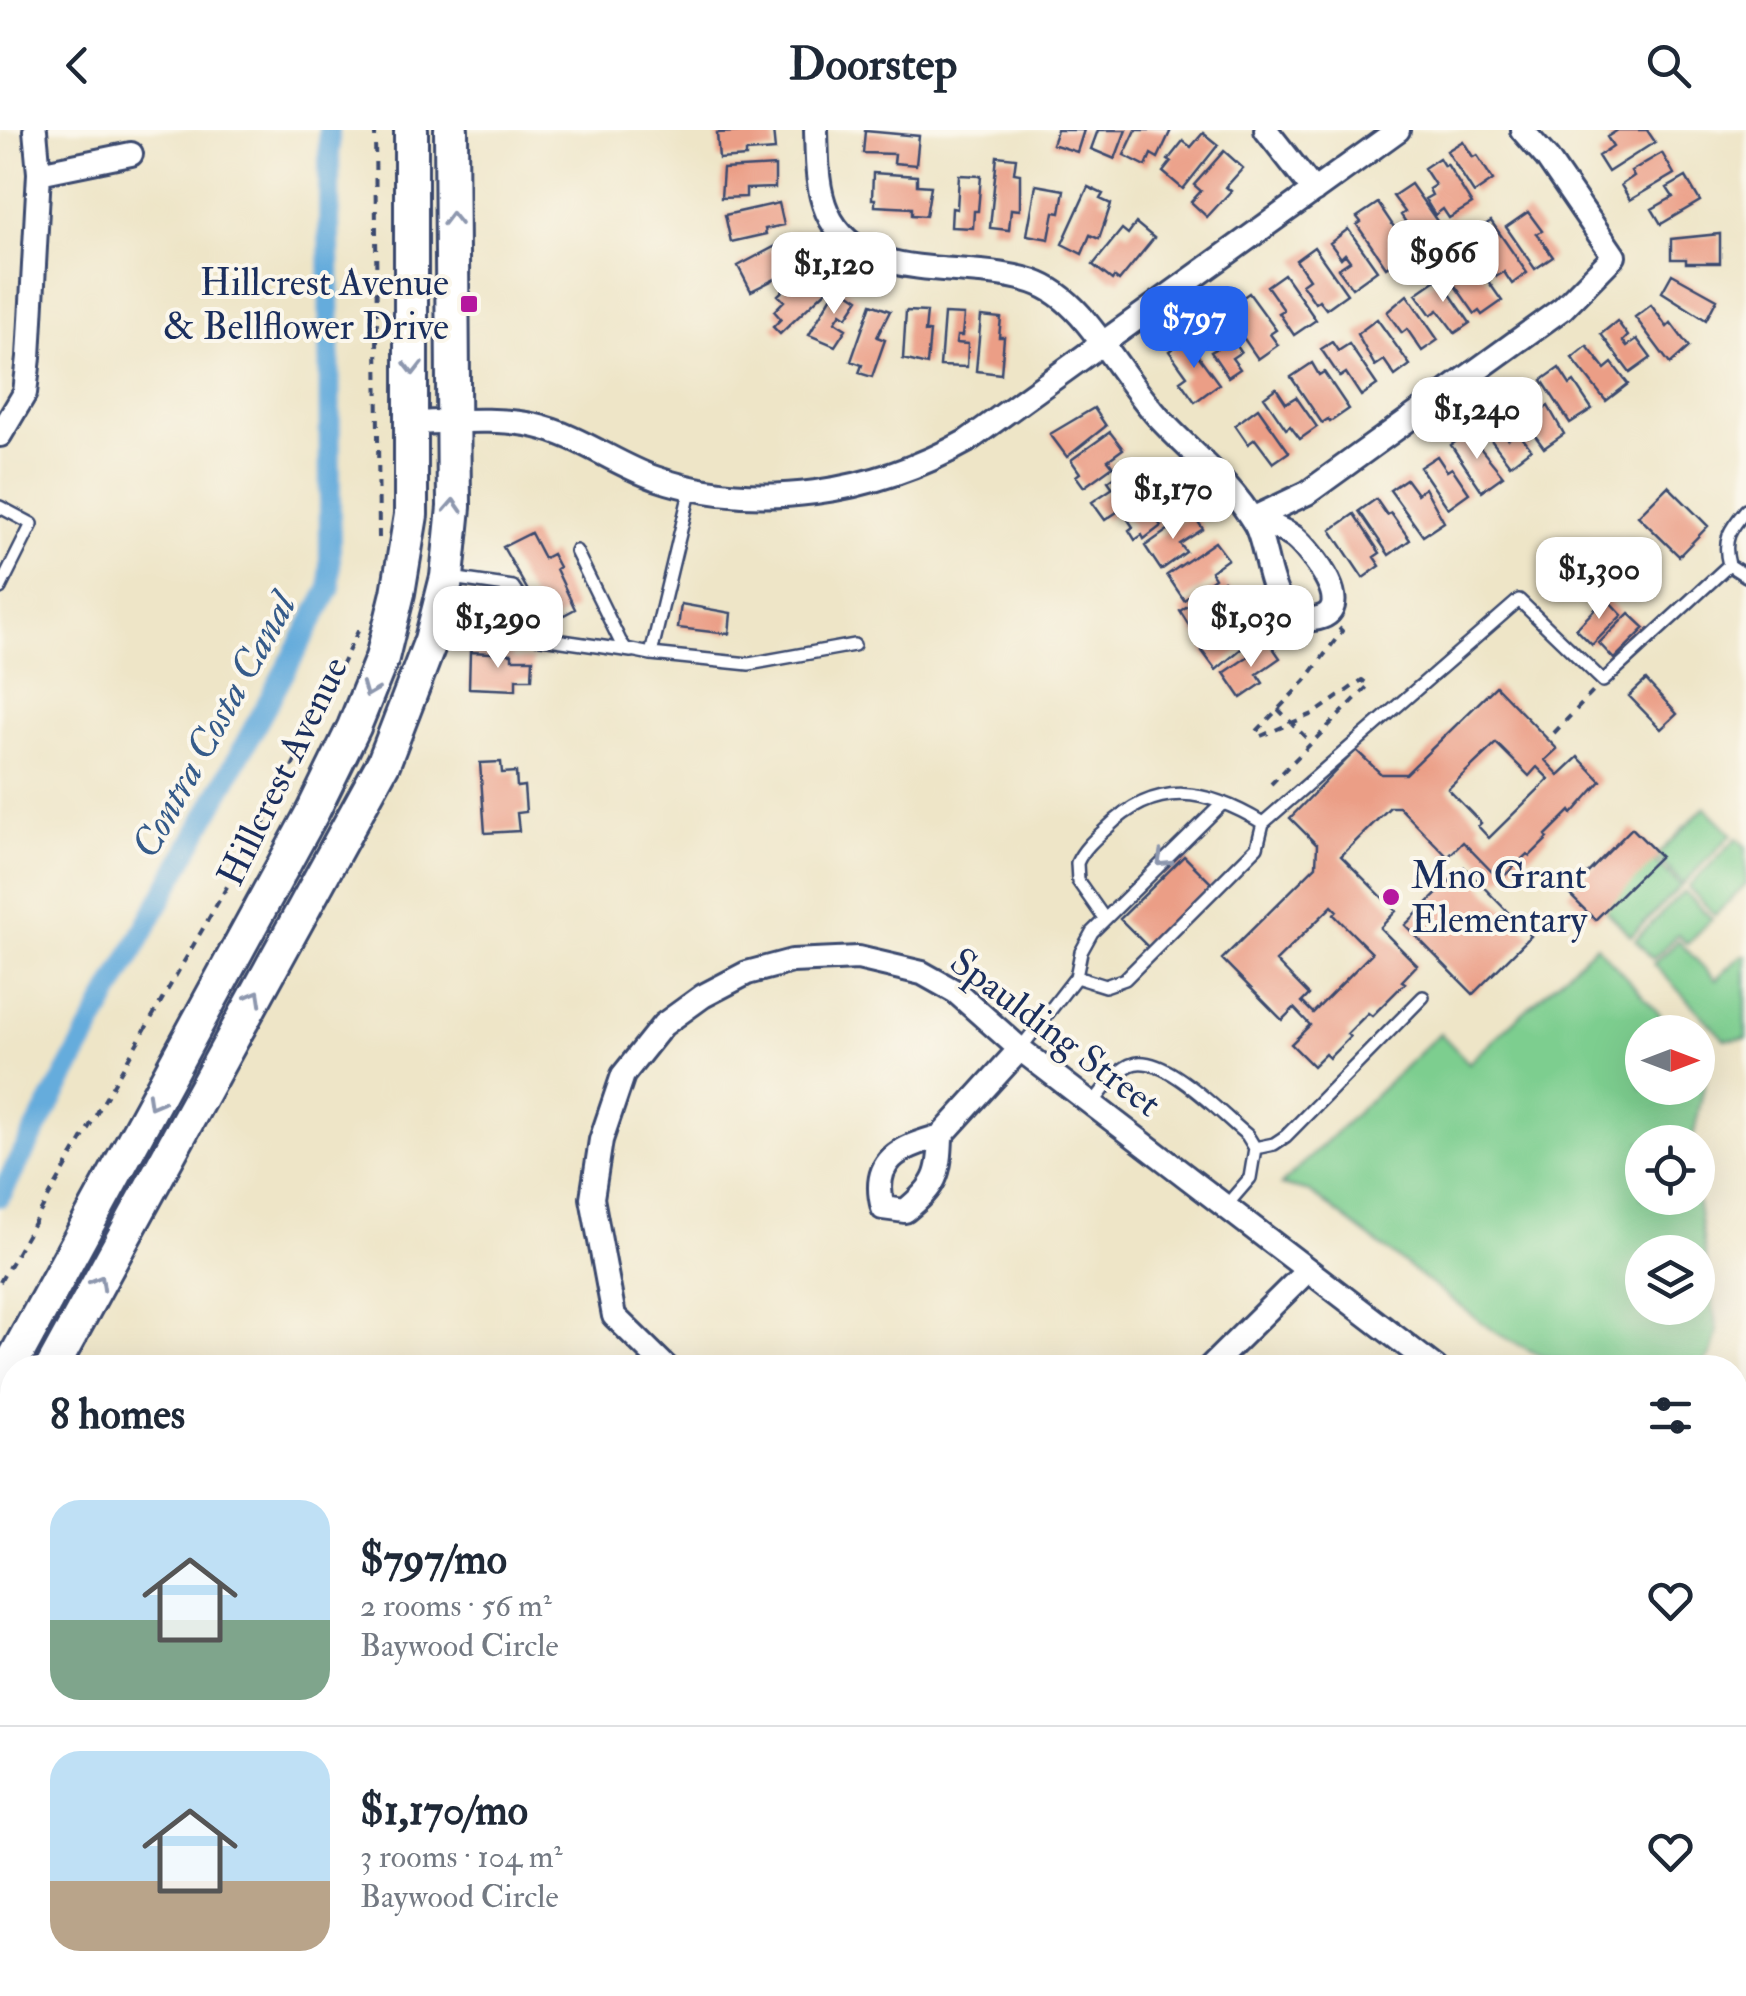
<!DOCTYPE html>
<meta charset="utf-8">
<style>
body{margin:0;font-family:"IM FELL Double Pica",serif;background:#f6f6f7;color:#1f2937;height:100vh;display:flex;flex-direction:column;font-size:38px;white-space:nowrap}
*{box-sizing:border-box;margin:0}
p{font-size:32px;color:#747a83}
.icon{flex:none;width:55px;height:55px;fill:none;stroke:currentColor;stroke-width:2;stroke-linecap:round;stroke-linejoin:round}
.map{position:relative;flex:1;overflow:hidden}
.side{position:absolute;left:0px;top:1225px;width:1748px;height:642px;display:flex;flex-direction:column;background:#fff;border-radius:40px 40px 0 0;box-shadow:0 10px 40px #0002}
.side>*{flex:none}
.needle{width:65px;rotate:90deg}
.controls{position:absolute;left:1625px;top:885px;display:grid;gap:20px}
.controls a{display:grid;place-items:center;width:90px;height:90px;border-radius:50%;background:#fff;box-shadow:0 10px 40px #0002;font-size:50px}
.price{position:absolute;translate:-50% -85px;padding:0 22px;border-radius:20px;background:#fff;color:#222;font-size:32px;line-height:65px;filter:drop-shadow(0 2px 5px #0008)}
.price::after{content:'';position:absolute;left:50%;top:60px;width:30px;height:22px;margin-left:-15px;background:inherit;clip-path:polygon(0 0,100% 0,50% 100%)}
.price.selected{background:#2563eb;color:#fff}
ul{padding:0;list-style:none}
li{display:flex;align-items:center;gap:30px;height:250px;padding:0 50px}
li+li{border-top:2px solid #e0e1e3}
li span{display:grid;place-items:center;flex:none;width:280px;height:200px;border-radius:30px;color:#555}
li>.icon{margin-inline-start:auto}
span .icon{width:120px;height:120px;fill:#fffc;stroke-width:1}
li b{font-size:42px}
h2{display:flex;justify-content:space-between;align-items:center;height:120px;padding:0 50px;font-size:42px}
header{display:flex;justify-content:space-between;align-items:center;height:130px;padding:0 50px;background:#fff;font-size:45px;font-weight:800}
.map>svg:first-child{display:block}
.green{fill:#7dce8f;stroke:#4c7e76;stroke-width:2.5;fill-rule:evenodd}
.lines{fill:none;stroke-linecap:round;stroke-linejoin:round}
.stream{stroke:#65acdc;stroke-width:6}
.canal{stroke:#65acdc;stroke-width:22}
.building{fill:#eb9e86;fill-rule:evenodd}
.service-casing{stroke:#3b4a6e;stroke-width:16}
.minor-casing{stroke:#3b4a6e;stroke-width:28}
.tertiary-casing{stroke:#3b4a6e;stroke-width:32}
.secondary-casing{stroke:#3b4a6e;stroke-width:38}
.path{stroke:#3b4a6e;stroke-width:4;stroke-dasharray:8 8;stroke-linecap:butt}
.service{stroke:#fff;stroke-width:11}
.minor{stroke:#fff;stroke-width:22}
.tertiary{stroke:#fff;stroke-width:28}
.secondary{stroke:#fff;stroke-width:32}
.oneway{stroke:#8d97ae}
.poi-dot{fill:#b5179e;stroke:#fbf7ec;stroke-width:4}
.labels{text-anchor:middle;stroke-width:8;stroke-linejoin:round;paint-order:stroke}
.poi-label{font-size:38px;fill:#1b2f5e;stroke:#fbf7ec;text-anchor:end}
.street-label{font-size:38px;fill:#1b2f5e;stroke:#fbf7ec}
.water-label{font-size:40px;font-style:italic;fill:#355b8a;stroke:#fbf7ec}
</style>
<header><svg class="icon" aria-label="back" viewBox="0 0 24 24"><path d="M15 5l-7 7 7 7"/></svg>Doorstep<svg class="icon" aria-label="search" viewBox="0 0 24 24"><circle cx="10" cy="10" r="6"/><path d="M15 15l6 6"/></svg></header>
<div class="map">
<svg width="1746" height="1866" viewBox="0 0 1746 1866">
<rect width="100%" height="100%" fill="#fbf7ec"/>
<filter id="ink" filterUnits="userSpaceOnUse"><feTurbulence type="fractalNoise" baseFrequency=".01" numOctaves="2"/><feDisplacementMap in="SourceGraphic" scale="20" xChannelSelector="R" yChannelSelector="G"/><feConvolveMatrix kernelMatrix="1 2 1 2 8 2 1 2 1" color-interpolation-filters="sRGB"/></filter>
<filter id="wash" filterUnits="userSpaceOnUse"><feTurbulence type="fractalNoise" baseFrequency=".0048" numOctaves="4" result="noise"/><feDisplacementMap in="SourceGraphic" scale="40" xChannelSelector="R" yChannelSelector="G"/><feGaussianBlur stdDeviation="2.25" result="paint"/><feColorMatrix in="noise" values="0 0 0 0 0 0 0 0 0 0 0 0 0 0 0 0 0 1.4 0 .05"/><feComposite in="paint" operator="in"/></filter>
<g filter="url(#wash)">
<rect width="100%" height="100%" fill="#eee5c7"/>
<path class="green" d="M1705,677l27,27 -49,50 -27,-28z
M1737,708l9,9v38l-31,30 -27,-28z
M1653,729l28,27 -50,50 -27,-28z
M1684,761l28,28 -25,25 -9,-9 -25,24 -18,-19z
M1678,811l38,39 25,-24h5v83h-22l-70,-75z
M1596,815l80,87h-34v56h56v-32l10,12 -16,74h-50v56h55l20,135 -6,21 -12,13h-104l-54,-11 -45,-23 -186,-141 -29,-7 159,-152 29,30zM1698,1122v56h-56v-56z"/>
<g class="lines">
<path class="stream" d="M1735,1543l11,-2"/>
<path class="canal" d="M0,1066l330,-608 -1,-458
M0,1591l12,27
M4,1866l8,-11"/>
</g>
<g id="blocks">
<path class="building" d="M773,0l2,20 -29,2v5l-27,2 -2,-26z
M1057,0h27l-7,22 -25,-8z
M1098,0h28l-11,29 -24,-10z
M1136,0h35l-13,28 -7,-4 -5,12 -22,-11z
M1618,0h29l8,12 -47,30 -10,-16 15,-10 -6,-9z
M865,1l54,5 -3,29 -22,-2 1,-9 -32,-1z
M1203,3l15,12 -35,44 -20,-17 8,-10 -3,-2 15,-19 8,6z
M1463,11l10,16 4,-2 16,25 -19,13 -27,-42z
M1224,21l19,17 -17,19 5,4 -24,26 -16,-15 10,-11 -7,-6z
M1662,23l12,21 -44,26 -9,-15 13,-9 -3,-5z
M997,26l19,2 -2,15 6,1v36l-9,-1 -2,21 -19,-2z
M1439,28l5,8 3,-2 25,40 -23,14 -6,-9 -8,6 -10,-16 7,-4 -3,-6 6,-4 -11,-17z
M775,36v22l-29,1v8l-25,1 2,-29z
M873,43l44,3v9l14,1 -5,30 -14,-1v-7l-37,-2v-7h-3z
M959,45l22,1 -3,35h-4l-1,17 -22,-1 1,-19 5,1z
M1686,47l14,24 -39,23 -9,-15 21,-12 -6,-9z
M1411,54l28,40 -22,15 -16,-24 4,-3 -12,-16z
M1036,55l28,5 -4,23 -6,-1 -5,27 -22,-4z
M1088,57l15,7 -3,5 11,5 -12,35 -9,-4 -8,19 -20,-10z
M779,73l5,22 -19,4 1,5 -35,8 -6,-27z
M1378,73l24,36 -5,4 8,12 -19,12 -29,-42 4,-3 -4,-5z
M1528,82l14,19 -5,3 16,23 -18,12 -29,-42z
M1491,91l36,52 -15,11 -8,-12 -7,4 -28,-40z
M1136,93l18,15 -35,43 -5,-4 -2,3 -19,-15 29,-36 6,5z
M1348,99l29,41 -25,18 -14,-19 12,-8 -5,-7 -4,4 -11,-15z
M1720,104v29h-34v-4h-15v-20z
M791,108l9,17 -18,9 5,9 -36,18 -13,-25z
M1314,117l33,47 -21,15 -7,-9 -4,3 -13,-19 7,-5 -13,-19z
M1460,124l10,14 6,-4 26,37 -20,14 -3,-4 -4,3 -34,-48z
M810,135l21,21 -51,48 -7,-7 8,-8 -7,-8 10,-10 -6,-6z
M1284,144l32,46 -22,15 -15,-22 5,-3 -17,-24z
M1672,144l45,25 -11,21 -44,-28z
M1439,148l31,45 -15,10 -17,-23 -7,5 -15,-21z
M838,155l21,14 -12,18 -6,-4 -6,9 11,7 -11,17 -26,-11z
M1249,163l27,37 -6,4 8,11 -20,14 -31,-45 5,-3 -3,-4z
M1407,165l31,45 -16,11 -15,-22 -5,4 -15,-21z
M871,174l19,7 -13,26 8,3 -13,37 -13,-4 3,-8 -11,-4z
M1651,175l16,22 4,-4 18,24 -19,17 -35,-47z
M906,181l21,1 -2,20h5l-3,33 -24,-6z
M944,184l20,1 -2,21h-5l-1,7 12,1 -1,23 -27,-1z
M981,186l20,2 -2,19h5l-3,37 -25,-3z
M1377,189l33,46 -15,11 -11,-16 -9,6 -18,-32z
M1220,191l21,31 -9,6 8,11 -12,8 -17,-25 5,-3 -11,-17z
M1617,191l11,15 -5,5 4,5 10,-7 14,19 -21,15 -29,-39z
M1186,209l33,45 -24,18 -15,-21 7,-5 -18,-25z
M1332,212l6,9 11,-7 28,41 -16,11 -15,-23 -6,4 -19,-28z
M1587,216l18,23 7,-6 16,21 -22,17 -34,-43z
M1312,233l7,12 5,-3 25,37 -19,13 -2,-3 -6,4 -31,-46z
M1559,238l11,17 4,-3 18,27 -22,14 -28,-43z
M1276,258l10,15 10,-6 21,30 -17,12 -10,-13 -4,3 -22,-32z
M1528,258l13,18 -8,6 2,3 13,-9 16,28 -20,14 -34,-47z
M1094,278l12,18 -39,31 -17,-23z
M1258,278l31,44 -16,11 -18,-24 -7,5 -13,-19z
M1498,280l12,17 -7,6 5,6 10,-7 13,17 -21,16 -31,-41z
M1110,302l13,17 -15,11 5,6 -29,21 -8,-11 4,-3 -9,-13z
M1468,303l35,43 -21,15 -31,-46z
M1437,326l10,15 5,-3 17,25 -21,15 -28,-41z
M1138,331l14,21 -20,14 3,4 -30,20 -13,-18 21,-14 -5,-7z
M1406,349l11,15 8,-6 19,34 -21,14 -33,-46z
M1668,356l40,40 -29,30 -41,-40z
M1167,357l10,15 -22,15 6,9 -17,13 -2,-4 -7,5 -6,-10 4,-3 -8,-12z
M1376,369l11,16 4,-2 19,27 -21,15 -30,-44z
M1192,383l11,16 -23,15 6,8 -25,18 -16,-24z
M1354,384l26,39 -6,4 6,9 -17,12 -32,-48z
M531,403l13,25 8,-4 7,13 -3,2 19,40 -28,15 -44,-77z
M1215,412l13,17 -17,12 4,7 -31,22 -17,-25z
M1224,451l11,17 -15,10 5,8 -30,19 -15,-24z
M1606,468l16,17 -30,30 -16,-16z
M681,474l50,9 -2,21 -51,-6z
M1245,482l15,21 -44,37 -14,-19 19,-13 -5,-5z
M1629,483l16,15 -31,31 -15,-16z
M1269,512l11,16 -23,16 6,9 -22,15 -17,-25z
M470,522l42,2v5h21l-1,20h-16v11l-47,-2z
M1646,550l31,34 -16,15 -32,-33z
M1496,556l61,63 -12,11 14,15 19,-18 23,24 -29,33 -2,-3 -24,24 2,3 -18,18 -3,-2 -27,26 -37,-38 -15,15 -49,-50h-9l-49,49 55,55 -16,17 37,37 -15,16 3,2 -33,33 -4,-3 -21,21 3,3 -21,21 -4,-4 -12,12 -22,-22 19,-19 -16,-17 -12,12 -60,-61 94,-93 1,-21 -27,-27 66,-68 25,24h25zM1496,613l33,33 8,-9 12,12 -60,59 -11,-12 3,-3 -33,-34zM1332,776l5,5 -3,4 38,38 -59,60 -11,-11 7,-7 -33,-34z
M501,632l1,11 14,-1 1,15 7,-1 2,26 -9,1 2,18 -34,2 -5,-70z
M1632,698l28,28 -65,64 -27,-27z
M1184,726l29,29 -64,63 -29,-29z
M1464,737l67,69 -58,58 -68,-69z"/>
</g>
</g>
<g filter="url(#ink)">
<use href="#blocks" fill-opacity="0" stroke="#3b4a6e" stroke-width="2.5"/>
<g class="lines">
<defs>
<path id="service" d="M691,358l-40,166 98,10 105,-19
M0,377l32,17 -32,64
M1746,380c-16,19 -24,29 -17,55l17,11
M576,421l44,90 6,8 25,5
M451,448l62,9 10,15 12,35 96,14
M1263,693l256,-223 84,81 126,-116
M1076,847l29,9 20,-7 132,-132 6,-24c-56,-34 -106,-44 -156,5 -11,10 -24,21 -30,35l1,18 26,37
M1020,919l56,-72 5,-25 11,-20 131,-129
M1092,974c11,-13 22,-31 38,-39 32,-15 92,50 117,70l8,13 -5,30 -25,29
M1255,1018l19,-4 12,-8 137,-139
M369,1866l2,-11"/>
<path id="minor" d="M816,0c1,27 0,57 11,82 34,78 147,45 212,72 19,8 34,22 47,38 25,30 46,66 73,96 33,36 70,62 96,106 15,25 12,100 58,95 49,-6 -3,-69 -19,-82 -13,-9 -27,-13 -42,-18
M1266,0l48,61
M39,43l92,-19
M413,293c40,-1 83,-6 123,3 42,9 79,38 119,52 102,35 220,15 312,-37l431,-311
M0,305l25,-42 4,-36 10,-184 -4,-43
M1252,389l55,-26 256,-185 51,-52 -67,-98 -25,-28
M941,1006c-1,39 -5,50 -36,75l-22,-3c-13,-48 17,-61 58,-72z
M941,1006l79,-87
M667,1238l-53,-52 -22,-118 9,-58 22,-65 40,-50 40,-29 44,-23 45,-12 66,-3 64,15 34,19 64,57 416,319
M1209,1238l99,-98
M1735,1310l11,-2
M1735,1568l11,-3
M780,1855l18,11
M1233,1866l14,-11"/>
<path id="tertiary" d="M0,1274l12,9
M474,1855l8,11
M523,1855l6,11"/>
<path id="secondary" d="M52,1238l332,-606 47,-122 16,-63 7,-70 -3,-377
M0,1255l313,-574 41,-84 28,-69 16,-65 13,-78v-385
M0,1332l12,-22"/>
</defs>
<use href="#service" class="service-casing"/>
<use href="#minor" class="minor-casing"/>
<use href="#tertiary" class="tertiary-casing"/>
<use href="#secondary" class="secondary-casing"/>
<path class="path" d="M375,0l4,408
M1278,579l33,34
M1554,603l39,-41
M1271,654l98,-99 -7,-5 -47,33 -54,23 -5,-4 49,-51 37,-50 -3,-3
M0,1152l271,-472 90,-185
M0,1374l11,-9 -7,-9
M0,1447l12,35
M51,1866l8,-11"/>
<use href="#service" class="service"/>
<use href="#minor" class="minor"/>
<use href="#tertiary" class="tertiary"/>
<use href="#secondary" class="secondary"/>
</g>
<defs><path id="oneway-chevron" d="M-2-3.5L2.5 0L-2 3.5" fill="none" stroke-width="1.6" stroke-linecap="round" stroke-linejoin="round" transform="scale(2.5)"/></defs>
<g class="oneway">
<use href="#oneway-chevron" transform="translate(452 89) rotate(-91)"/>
<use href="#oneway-chevron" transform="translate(413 238) rotate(90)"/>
<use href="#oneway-chevron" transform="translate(453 376) rotate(-87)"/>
<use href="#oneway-chevron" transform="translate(369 560) rotate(112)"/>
<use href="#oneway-chevron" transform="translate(1163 730) rotate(136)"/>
<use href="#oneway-chevron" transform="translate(255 867) rotate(-61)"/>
<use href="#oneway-chevron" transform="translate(154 972) rotate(119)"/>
<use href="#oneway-chevron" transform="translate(99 1152) rotate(-61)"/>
</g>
</g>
<g class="poi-dot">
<rect x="459" y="164" width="20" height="20" rx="5"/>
<circle cx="1391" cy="767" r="10"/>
</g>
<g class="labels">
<g class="poi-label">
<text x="449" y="165">Hillcrest Avenue<tspan x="449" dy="44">&amp; Bellflower Drive</tspan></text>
<text x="1411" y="758" text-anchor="start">Mno Grant<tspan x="1411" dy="44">Elementary</tspan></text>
</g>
<g class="street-label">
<text transform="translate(282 641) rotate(-64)" y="13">Hillcrest Avenue</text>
<text transform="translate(1056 902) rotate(37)" y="13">Spaulding Street</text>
</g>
<g class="water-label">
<text transform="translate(213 595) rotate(-61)" y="14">Contra Costa Canal</text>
</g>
</g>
</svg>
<div class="controls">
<a><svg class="needle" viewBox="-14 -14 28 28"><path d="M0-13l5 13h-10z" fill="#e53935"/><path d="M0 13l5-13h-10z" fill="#747a83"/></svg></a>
<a><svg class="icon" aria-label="locate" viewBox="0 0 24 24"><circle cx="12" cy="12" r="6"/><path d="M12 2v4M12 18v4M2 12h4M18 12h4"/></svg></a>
<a><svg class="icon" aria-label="layers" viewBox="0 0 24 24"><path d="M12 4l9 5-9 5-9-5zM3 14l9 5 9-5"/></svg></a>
</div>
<b class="price" style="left:1443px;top:175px">$966</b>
<b class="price" style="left:834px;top:187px">$1,120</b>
<b class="price selected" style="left:1194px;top:241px">$797</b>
<b class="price" style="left:1477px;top:332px">$1,240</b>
<b class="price" style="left:1173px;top:412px">$1,170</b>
<b class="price" style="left:1599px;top:492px">$1,300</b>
<b class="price" style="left:1251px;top:540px">$1,030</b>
<b class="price" style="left:498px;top:541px">$1,290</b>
<section class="side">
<h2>8 homes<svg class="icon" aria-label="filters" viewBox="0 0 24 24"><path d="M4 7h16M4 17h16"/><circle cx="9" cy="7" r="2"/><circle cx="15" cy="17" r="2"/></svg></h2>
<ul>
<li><span style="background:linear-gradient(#bfe0f5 60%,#7fa58c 0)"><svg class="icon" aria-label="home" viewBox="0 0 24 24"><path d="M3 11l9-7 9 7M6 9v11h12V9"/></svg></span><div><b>$797/mo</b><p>2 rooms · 56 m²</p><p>Baywood Circle</p></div><svg class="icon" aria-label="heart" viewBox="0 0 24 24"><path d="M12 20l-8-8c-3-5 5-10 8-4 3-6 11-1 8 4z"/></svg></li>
<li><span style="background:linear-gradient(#bfe0f5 65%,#b9a48a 0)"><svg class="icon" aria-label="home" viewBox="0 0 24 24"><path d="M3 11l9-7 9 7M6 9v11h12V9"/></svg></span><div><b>$1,170/mo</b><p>3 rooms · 104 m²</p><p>Baywood Circle</p></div><svg class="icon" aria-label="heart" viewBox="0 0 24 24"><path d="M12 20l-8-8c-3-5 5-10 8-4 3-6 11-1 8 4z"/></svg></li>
</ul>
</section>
</div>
